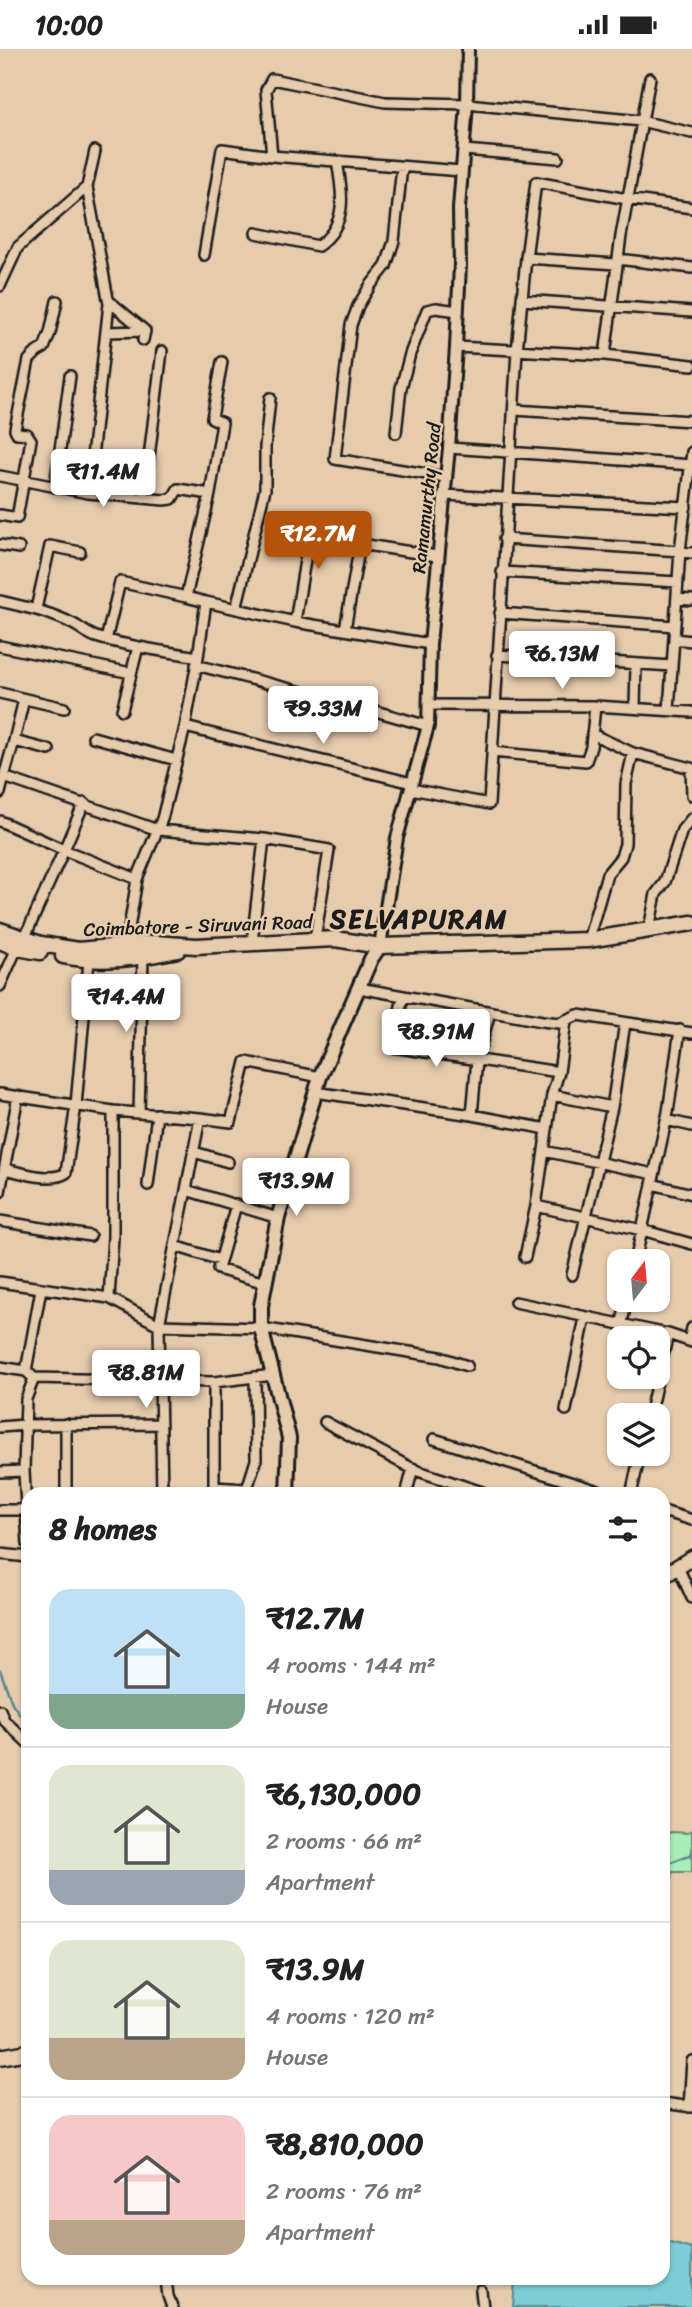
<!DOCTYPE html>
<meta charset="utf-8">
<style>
body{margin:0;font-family:Sriracha,sans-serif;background:#f2f2f2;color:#222;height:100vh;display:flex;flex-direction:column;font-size:26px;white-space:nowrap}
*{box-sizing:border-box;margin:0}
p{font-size:23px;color:#767676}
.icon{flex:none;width:38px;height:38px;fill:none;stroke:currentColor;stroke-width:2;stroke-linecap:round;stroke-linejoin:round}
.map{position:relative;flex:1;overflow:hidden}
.side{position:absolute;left:21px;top:1438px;width:649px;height:798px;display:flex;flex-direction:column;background:#fff;border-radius:21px;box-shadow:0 2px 5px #0004}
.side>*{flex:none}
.needle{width:46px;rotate:16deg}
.controls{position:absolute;left:607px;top:1200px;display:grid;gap:14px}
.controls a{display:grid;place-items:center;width:63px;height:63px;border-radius:14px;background:#fff;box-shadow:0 2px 5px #0004;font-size:35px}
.price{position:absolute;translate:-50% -60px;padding:0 16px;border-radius:7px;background:#fff;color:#222;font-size:23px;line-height:46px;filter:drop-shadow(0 2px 4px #0008)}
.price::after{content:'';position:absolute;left:50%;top:42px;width:21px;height:16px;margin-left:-10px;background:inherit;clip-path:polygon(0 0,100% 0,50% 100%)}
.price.active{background:#b45309;color:#fff}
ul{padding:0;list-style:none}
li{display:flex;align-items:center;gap:21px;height:175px;padding:0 28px}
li+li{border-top:2px solid #e0e0e0}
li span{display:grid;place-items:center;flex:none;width:196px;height:140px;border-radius:21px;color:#555}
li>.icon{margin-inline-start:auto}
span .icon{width:84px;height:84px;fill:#fffc;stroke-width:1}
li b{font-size:30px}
h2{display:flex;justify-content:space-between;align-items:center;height:84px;padding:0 28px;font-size:30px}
.status{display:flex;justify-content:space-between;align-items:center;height:49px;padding:0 35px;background:#fff;direction:ltr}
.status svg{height:19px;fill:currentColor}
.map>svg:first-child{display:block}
.green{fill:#a9edb8;stroke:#62846a;stroke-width:2}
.water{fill:#7ccdd6;stroke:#56868c;stroke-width:2}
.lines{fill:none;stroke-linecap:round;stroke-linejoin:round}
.stream{stroke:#56868c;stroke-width:2.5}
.minor-casing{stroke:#1c1c1c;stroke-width:14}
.tertiary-casing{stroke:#1c1c1c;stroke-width:16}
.secondary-casing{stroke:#1c1c1c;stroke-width:18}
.primary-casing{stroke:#1c1c1c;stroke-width:19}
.minor{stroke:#e6cbad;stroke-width:9}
.tertiary{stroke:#e6cbad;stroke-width:10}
.secondary{stroke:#e6cbad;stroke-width:12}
.primary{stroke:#e6cbad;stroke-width:14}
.labels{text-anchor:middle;stroke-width:5;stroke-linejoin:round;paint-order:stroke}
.street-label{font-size:19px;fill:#1c1c1c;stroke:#e6cbad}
.district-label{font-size:26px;font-weight:bold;letter-spacing:2px;fill:#1c1c1c;stroke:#e6cbad}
</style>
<div class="status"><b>10:00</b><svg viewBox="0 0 49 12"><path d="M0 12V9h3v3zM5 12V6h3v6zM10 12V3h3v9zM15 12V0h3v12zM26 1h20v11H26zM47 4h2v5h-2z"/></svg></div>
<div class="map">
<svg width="692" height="2258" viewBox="0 0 692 2258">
<rect width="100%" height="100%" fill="#e6cbad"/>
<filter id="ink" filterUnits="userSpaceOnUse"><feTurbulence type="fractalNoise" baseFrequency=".0143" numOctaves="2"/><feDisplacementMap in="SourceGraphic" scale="14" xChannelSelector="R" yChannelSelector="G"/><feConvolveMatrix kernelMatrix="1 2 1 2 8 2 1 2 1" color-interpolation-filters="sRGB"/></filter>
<g filter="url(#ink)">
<path class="green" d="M692,1781v42h-20l-2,15 -7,-2v-45l8,-8 17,1z"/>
<path class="water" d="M663,2192l29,8v58h-179l2,-28h148z"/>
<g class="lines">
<path class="stream" d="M0,1621l12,33 16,23
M663,1814l3,1 26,-10"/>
<defs>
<path id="minor" d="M464,101l94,8
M272,107l-6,-66 6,-11 113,23 82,2 82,8 92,9 51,12
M402,118l-8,74 -8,25 -16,20 -12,20 -7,19 -16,134 110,18
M256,184l62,13c30,-21 25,-53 19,-84
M204,206l18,-106 50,7 189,15
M526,209l10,-76 91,17 65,9
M618,210l74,9
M0,237l18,-39 69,-60
M522,251l170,12
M109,252l36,30 -2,9
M106,283l39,-1
M456,298l149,8 87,10
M605,306l16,-119 29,-158
M514,361l178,11
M396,384l5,-45 9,-34 17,-44 9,-2 22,3
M449,399l243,17
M0,427l88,17 76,7 8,-1 6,-10 32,5
M55,438l15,-111
M88,444l21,-189 -22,-117 8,-36
M443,446l243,12
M144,449l18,-147
M0,466l17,3 14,-78 -4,-6 -10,-1 -2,-4 14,-69 8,-8 7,-4 6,-15 7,-32
M504,490l176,12
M0,496l19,3
M680,503l12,1
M502,523l176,10
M677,550l15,1
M0,552c25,6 50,11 73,23 8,4 14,10 23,13 33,10 68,14 102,20l8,-55 89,20 135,22
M206,553l-20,-5 24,-103 12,-71 -10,-5 10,-56
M36,560l14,-63 30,6
M236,560l29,-120v-42l5,-49
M500,564l175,13
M295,573l17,-105
M345,580l15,-85 77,12
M674,590l18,2
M106,591l14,-58 66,15
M0,597l131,27
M497,606l175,11
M196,616l165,42 67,19
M0,644l64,15
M24,650l-10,42 35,9
M429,656l166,1 97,6
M635,659l1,-44
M122,661l16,-63
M669,661l11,-159 12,-99
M185,678l227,56
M592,685l41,19 58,15 1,27
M93,688l83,23
M492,703l94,9 5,-14 4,-41
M4,728l10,-36
M411,740l78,15 28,-453 9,-93 90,6
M0,744l4,-16 154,53 106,9 65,11 -14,89
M0,772l64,29 20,-47
M649,880l7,-35 9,-12 17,-52 10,-12
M24,890l40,-89 73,29 25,-60 23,-92 13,-70
M588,891l19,-66 14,-17 4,-13 1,-60 7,-31
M252,893l12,-103
M126,898l11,-68
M0,937l17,-38
M359,939l183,33 17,2 19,-8 114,18
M403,948l-11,50 167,25
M566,972l-7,51 -7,23 -16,111 106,24 50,14
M315,1043l157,23 75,14
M0,1045l113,17 87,7 -14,72 92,28
M552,1046l60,12
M139,1064l4,-156
M472,1066l5,-55 13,-48
M200,1069l31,4 15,-60 74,15
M666,1071l26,6
M544,1102l110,23
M194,1103l34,10
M4,1120c17,3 46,14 62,4l10,-68 13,-144
M652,1135l40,10
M148,1136l9,-71
M0,1143l18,-96
M236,1156l-18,64 47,14
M0,1172l90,15
M175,1197l45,14
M525,1208l11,-51
M635,1213l33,-150 12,-82
M572,1226l40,-168 13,-84
M0,1233l109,16 50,27 102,3 179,29 27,9
M109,1249l4,-60v-127
M515,1253l153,32 24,8
M621,1277l6,-26
M689,1292l3,-13
M0,1318l26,4 15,-82
M26,1322l8,7 180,4 59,-7
M566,1361l19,-92
M649,1367l19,-82
M325,1373l90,48 67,22 2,3
M66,1375v71
M0,1378l25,-2 136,-1
M434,1390l177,56
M0,1423l24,-1
M214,1438l33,2
M162,1446l-3,-170 27,-135
M214,1446v-113
M248,1446l-1,-6 9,-29 -1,-83
M406,1446l7,-27
M631,1446l9,-41
M0,1461h28
M663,1462l29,9
M28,1495l-4,-73 2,-72 8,-21
M0,1505l28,3
M678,1518l14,31
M0,1661l4,10 24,23
M663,2054l29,4
M689,2058l3,-46
M166,2230l2,17 4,11
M481,2242l2,16"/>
<path id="tertiary" d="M380,897l17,-108 31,-112 2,-82 19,-196 7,-101 4,-82 -1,-56 8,-105 1,-55"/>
<path id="secondary" d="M287,1446l2,-57 -28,-110v-22l17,-88 42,-141 51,-118 9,-13"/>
<path id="primary" d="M0,881l41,14 37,6 76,-7 42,3 139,-7 45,7 208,-6 104,-17
M0,892l17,7 23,4
M63,907c39,8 76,2 115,-6
M663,1527l29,-18
M0,2008l28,-5"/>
</defs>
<use href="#minor" class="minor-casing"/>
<use href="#tertiary" class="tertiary-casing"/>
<use href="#secondary" class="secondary-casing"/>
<use href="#primary" class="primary-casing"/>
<use href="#minor" class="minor"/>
<use href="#tertiary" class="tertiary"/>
<use href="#secondary" class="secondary"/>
<use href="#primary" class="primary"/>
</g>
</g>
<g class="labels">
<g class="street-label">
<text transform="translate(426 449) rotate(-84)" y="7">Ramamurthy Road</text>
<text transform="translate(198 876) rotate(-2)" y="7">Coimbatore - Siruvani Road</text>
</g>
<g class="district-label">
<text x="419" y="879">SELVAPURAM</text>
</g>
</g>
</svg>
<div class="controls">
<a><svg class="needle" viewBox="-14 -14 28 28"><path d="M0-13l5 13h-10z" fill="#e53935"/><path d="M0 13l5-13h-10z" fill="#767676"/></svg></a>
<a><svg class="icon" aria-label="locate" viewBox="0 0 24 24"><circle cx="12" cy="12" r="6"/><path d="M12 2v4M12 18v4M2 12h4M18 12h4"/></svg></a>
<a><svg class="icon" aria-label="layers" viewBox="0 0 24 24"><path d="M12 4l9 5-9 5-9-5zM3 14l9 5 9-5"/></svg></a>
</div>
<b class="price" style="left:103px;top:460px">₹11.4M</b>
<b class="price active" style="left:318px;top:522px">₹12.7M</b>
<b class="price" style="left:562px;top:642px">₹6.13M</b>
<b class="price" style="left:323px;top:697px">₹9.33M</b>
<b class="price" style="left:126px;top:985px">₹14.4M</b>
<b class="price" style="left:436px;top:1020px">₹8.91M</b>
<b class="price" style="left:296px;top:1169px">₹13.9M</b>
<b class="price" style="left:146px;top:1361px">₹8.81M</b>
<section class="side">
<h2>8 homes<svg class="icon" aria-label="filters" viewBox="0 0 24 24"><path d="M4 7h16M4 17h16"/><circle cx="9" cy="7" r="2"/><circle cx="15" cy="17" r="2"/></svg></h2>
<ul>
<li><span style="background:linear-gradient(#bfe0f5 75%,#7fa58c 0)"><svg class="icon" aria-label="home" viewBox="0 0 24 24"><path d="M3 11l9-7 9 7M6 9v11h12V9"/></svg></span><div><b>₹12.7M</b><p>4 rooms · 144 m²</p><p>House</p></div></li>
<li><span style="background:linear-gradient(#dfe7d0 75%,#9aa5b1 0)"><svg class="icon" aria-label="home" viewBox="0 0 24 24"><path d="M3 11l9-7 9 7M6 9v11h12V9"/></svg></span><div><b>₹6,130,000</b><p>2 rooms · 66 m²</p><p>Apartment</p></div></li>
<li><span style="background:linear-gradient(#dfe7d0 70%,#b9a48a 0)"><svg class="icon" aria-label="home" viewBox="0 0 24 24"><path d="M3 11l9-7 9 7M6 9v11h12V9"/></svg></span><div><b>₹13.9M</b><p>4 rooms · 120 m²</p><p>House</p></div></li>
<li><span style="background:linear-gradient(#f6c9c9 75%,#b9a48a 0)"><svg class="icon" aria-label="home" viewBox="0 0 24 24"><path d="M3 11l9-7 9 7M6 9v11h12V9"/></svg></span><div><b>₹8,810,000</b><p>2 rooms · 76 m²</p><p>Apartment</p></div></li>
</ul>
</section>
</div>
